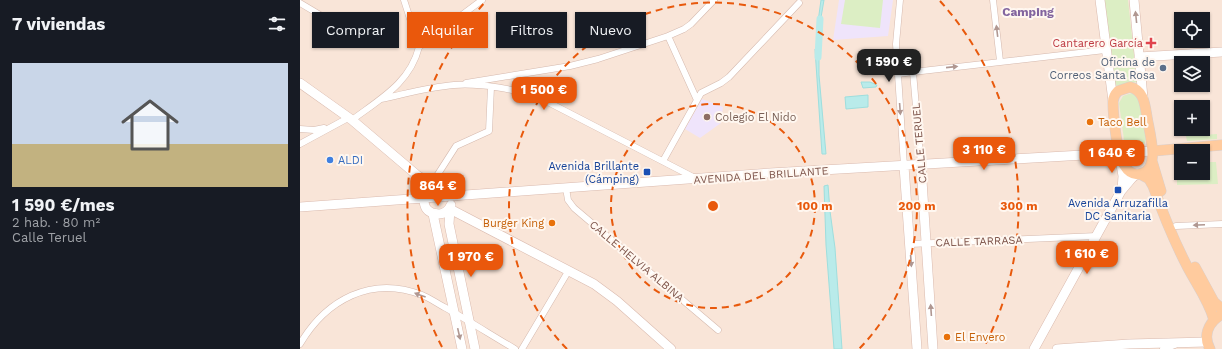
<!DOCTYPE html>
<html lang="es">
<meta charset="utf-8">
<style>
body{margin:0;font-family:"Work Sans",sans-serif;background:#242831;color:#f1f3f6;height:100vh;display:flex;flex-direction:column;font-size:15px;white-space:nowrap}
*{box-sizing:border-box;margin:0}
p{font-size:13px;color:#9ea1a6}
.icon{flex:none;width:22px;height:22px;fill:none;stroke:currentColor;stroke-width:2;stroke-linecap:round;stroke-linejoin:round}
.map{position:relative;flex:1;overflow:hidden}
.side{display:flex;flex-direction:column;background:#171b24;width:300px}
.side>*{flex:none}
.top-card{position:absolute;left:12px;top:12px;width:380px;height:36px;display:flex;gap:8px}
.tools{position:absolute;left:874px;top:12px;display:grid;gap:8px}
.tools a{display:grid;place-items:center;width:36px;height:36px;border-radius:0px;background:#171b24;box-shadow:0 1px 3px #0004;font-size:20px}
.price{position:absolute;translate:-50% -34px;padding:0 9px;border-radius:8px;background:#ea580c;color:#fff;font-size:13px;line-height:26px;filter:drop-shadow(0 1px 2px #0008)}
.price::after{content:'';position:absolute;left:50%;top:24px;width:12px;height:9px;margin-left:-6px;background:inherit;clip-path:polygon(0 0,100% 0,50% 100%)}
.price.active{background:#222;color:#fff}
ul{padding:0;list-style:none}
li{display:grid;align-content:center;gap:8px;height:212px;padding:0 12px}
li+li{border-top:1px solid #363941}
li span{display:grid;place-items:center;height:124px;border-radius:0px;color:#555}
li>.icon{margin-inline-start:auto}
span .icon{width:72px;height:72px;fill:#fffc;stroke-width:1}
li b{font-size:17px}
h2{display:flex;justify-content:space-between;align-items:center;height:48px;padding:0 12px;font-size:17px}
.pill{padding:0 14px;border-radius:0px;background:#171b24;box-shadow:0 1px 3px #0004;font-size:14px;line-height:36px}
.pill.active{background:#ea580c;color:#fff}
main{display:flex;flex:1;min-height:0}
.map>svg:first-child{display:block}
.residential{fill:#f9e5d8;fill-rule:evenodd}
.education{fill:#efe4fb}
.green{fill:#dceec4}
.water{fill:#b9ebea;stroke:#9ededd}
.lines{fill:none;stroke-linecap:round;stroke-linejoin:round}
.canal{stroke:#b9ebea;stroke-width:7}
.street-casing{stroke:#d5b9ae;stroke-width:7}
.secondary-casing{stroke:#dabaae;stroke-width:10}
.primary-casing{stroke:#dacfcc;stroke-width:11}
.street{stroke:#fff;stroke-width:6}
.secondary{stroke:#fff;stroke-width:9}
.primary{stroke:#ffcb9e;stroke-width:10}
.oneway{fill:#b09791}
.ring{fill:none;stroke:#e8590c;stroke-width:2;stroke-dasharray:7 5}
.health-dot{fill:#e0444e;stroke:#fff7f0;stroke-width:1.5}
.service-dot{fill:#5c6f8a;stroke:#fff7f0;stroke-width:1.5}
.education-dot{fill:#8d6e63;stroke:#fff7f0;stroke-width:1.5}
.food-dot{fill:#e8710a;stroke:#fff7f0;stroke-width:1.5}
.shop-dot{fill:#3f7fe0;stroke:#fff7f0;stroke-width:1.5}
.transit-dot{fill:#1a4fb4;stroke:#fff7f0;stroke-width:1.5}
.labels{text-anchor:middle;stroke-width:4;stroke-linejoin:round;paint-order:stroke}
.health-label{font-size:11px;fill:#be3a42;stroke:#fff7f0;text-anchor:end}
.service-label{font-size:11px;fill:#4e5e75;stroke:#fff7f0;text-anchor:end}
.education-label{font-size:11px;fill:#785e54;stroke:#fff7f0;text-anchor:start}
.food-label{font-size:11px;fill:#c56008;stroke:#fff7f0;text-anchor:start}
.street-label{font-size:11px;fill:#7c5248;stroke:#fff7f0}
.shop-label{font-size:11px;fill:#366cbe;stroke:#fff7f0;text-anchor:start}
.transit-label{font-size:11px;fill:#164399;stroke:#fff7f0;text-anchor:end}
.neighbourhood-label{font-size:12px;font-weight:bold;fill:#82649f;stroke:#fff7f0}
.centre{fill:#e8590c;stroke:#fff7f0;stroke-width:2}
.ring-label{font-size:12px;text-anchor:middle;font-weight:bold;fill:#e8590c;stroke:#fff7f0;stroke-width:4;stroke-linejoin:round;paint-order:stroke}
</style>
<main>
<section class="side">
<h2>7 viviendas<svg class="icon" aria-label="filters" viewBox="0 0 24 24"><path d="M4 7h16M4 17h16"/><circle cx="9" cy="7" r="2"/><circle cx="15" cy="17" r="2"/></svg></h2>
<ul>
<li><span style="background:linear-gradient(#c9d6e8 65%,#c2b280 0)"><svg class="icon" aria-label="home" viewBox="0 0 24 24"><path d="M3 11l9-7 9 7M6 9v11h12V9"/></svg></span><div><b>1 590 €/mes</b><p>2 hab. · 80 m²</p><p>Calle Teruel</p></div></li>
</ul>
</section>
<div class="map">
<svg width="922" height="349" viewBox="0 0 922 349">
<rect width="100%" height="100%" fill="#fef2e8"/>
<path class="residential" d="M0,0h922v349h-922zM881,19h22v22h-22zM881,63h22v22h-22zM881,107h22v22h-22zM881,151h22v22h-22z"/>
<path class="education" d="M539,0h54l-5,36 -55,4z
M402,99l21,8 -2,16 -21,15 -15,-9z"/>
<path class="green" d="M545,0h38l-3,28 -39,-4z
M803,0h25l9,82 -23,4z
M832,93l4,3 3,4 7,39 -1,4 -4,3h-12l-5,-6 -5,-37 4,-7z
M917,134v5l-30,2 -1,-5z
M903,162h13l2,22 -41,1v-22h4v10h22z"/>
<path class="water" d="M521,0h3l-5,29h-2z
M515,49h4v26l7,79h-4z
M561,82h9l7,3 -1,2 -13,1z
M568,95v12l-22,2 -1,-12z
M528,185l2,26 5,37 7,101h-8l-8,-104 -2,-59z"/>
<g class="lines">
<path class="canal" d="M518,57l2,-38"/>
<defs>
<path id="street" d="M104,0l15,47
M600,0l-4,44 8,122
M693,0l7,61
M0,3l47,28
M368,36l29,64
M613,72l192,-22
M598,74l15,-2 8,93
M166,83l104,-17 28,-7 70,-23 16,-7 7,-5 23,-24
M81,99c24,-5 48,-12 73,-14 26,-2 63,4 88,14l153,79
M52,120c28,-21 58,-37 67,-73l63,-47
M0,129l14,1 10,-2
M0,144l48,-26
M363,161l38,-68 20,-10 8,-6 70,-74
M131,185l25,-39 33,-15 2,-44
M266,188l2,12 6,8 144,122
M876,226l46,-2
M610,244l187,-8
M0,344c26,-44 71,-69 122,-49 8,3 14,8 22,12 24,13 47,28 71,42
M222,349l47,-79
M863,349l12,-4"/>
<path id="secondary" d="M800,0l13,101
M834,0l9,98
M839,57l83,-5
M0,83l52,37 66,56c11,6 19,14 31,19
M820,159l3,17 -1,14
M621,165l12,184
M604,166l13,183
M118,176c1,4 3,8 4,13 3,12 -1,24 17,25 5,0 10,-4 12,-9
M0,207l470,-34 383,-22
M133,214l29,135
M175,349l-26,-125 1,-15 144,75 23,17 54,48
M734,349l87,-158 11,-13 5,-4
M757,349l72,-5 78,-2"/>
<path id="primary" d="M830,87c14,3 15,18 17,30 2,14 15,55 -8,57 -7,1 -12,-4 -15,-9 -7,-9 -11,-51 -11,-63 0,-4 2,-8 5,-11z
M853,151l69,-6
M852,161l9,30
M840,174l9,5 4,7c10,28 21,55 35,82 9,17 21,33 26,52
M895,267l19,35 8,7
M910,349c-7,-13 -2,-25 9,-33"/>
</defs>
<use href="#street" class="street-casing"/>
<use href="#secondary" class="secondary-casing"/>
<use href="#primary" class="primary-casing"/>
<use href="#street" class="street"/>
<use href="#secondary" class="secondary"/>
<use href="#primary" class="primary"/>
</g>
<defs><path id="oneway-solid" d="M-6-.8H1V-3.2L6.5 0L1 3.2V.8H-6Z"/></defs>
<g class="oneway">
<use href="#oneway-solid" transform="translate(836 17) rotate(-96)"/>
<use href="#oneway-solid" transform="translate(697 31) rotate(-97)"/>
<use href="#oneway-solid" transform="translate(652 67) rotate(-6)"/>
<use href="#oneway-solid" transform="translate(600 109) rotate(86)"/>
<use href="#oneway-solid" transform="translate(899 225) rotate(177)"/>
<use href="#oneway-solid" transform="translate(611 261) rotate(86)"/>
<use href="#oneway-solid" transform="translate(120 295) rotate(-160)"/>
<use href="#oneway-solid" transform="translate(631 310) rotate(-94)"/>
<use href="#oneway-solid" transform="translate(159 334) rotate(77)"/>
</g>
<g class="ring">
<circle cx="413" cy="206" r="102"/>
<path d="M267 349A204 204 0 1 1 559 349"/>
<path d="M142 347A306 306 0 0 1 186 1M640 1A306 306 0 0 1 684 347"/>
</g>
<path class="health-dot" d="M849 37h4v4h4v4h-4v4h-4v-4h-4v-4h4z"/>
<circle class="service-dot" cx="863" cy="68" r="4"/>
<circle class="education-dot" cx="407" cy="117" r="4"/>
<g class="food-dot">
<circle cx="790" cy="122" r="4"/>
<circle cx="252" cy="223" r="4"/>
<circle cx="647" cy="337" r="4"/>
</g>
<circle class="shop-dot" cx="30" cy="160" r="4"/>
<g class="transit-dot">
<rect x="343" y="168" width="8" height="8" rx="2"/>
<rect x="814" y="186" width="8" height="8" rx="2"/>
</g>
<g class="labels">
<g class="health-label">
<text x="843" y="47">Cantarero García</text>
</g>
<g class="service-label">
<text x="855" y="66">Oficina de<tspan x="855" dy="13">Correos Santa Rosa</tspan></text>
</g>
<g class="education-label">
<text x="415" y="121">Colegio El Nido</text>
</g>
<g class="food-label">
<text x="798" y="126">Taco Bell</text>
<text x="244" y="227" text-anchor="end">Burger King</text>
<text x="655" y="341">El Envero</text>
</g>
<g class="street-label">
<text transform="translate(619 143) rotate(-95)" y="4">CALLE TERUEL</text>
<text transform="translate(461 175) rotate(-4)" y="4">AVENIDA DEL BRILLANTE</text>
<text transform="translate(679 241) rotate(-2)" y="4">CALLE TARRASA</text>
<text transform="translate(337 261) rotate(40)" y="4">CALLE HELVIA ALBINA</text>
</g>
<g class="shop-label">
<text x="38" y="164">ALDI</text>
</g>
<g class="transit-label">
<text x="339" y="170">Avenida Brillante<tspan x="339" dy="13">(Cámping)</tspan></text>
<text x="818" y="207" text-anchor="middle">Avenida Arruzafilla<tspan x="818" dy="13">DC Sanitaria</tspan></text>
</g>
<g class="neighbourhood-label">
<text x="728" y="16">Camping</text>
</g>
</g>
<circle cx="413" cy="206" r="6" class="centre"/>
<g class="ring-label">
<text x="515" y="210">100 m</text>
<text x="617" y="210">200 m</text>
<text x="719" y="210">300 m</text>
</g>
</svg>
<div class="tools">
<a><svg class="icon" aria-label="locate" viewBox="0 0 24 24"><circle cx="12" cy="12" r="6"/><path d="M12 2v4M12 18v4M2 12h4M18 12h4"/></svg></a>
<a><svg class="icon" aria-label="layers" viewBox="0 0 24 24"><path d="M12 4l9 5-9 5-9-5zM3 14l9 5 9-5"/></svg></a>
<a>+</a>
<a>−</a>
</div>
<b class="price active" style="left:589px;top:83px">1 590 €</b>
<b class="price" style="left:244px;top:111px">1 500 €</b>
<b class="price" style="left:684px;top:171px">3 110 €</b>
<b class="price" style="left:812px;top:174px">1 640 €</b>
<b class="price" style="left:138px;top:207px">864 €</b>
<b class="price" style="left:787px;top:275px">1 610 €</b>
<b class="price" style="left:171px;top:278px">1 970 €</b>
<div class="top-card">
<a class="pill">Comprar</a>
<a class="pill active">Alquilar</a>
<a class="pill">Filtros</a>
<a class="pill">Nuevo</a>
</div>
</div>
</main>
